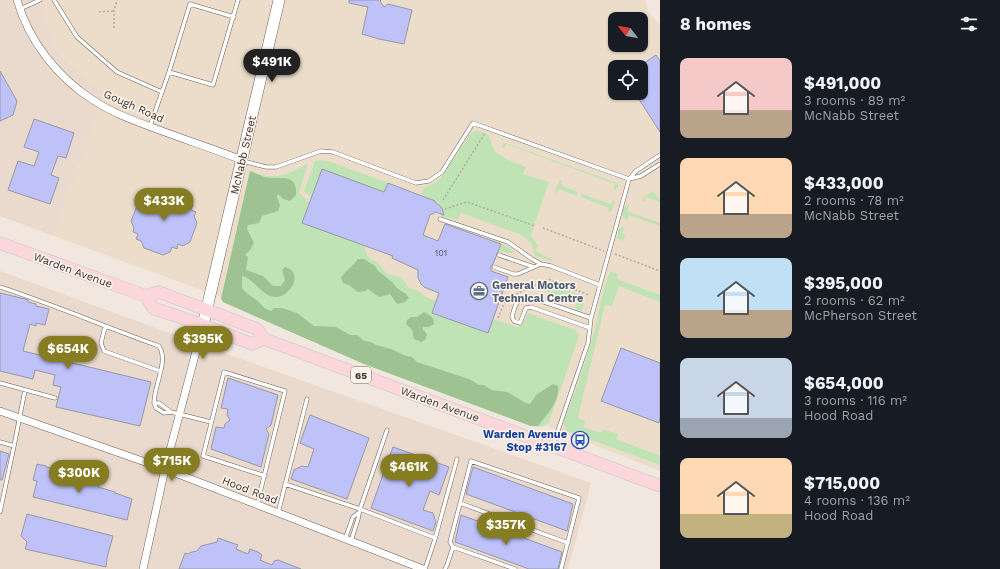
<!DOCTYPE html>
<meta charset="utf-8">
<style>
body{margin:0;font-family:"Work Sans",sans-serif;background:#242831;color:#f1f3f6;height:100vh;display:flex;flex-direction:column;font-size:15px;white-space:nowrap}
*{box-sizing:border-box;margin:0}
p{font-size:13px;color:#9ea1a6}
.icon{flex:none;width:22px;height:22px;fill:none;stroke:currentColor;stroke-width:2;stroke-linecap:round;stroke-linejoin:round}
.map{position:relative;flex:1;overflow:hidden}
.sheet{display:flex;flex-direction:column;background:#171b24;width:340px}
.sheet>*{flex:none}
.needle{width:26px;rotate:301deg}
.tools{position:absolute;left:608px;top:12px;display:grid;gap:8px}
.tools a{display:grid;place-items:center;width:40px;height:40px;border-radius:8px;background:#171b24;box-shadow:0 1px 3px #0004;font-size:20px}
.price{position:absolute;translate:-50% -34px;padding:0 9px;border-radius:14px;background:#867c22;color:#fff;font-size:13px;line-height:26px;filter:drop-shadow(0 1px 2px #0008)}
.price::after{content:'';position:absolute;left:50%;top:24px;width:12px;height:9px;margin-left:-6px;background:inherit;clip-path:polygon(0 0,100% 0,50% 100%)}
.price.selected{background:#222;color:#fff}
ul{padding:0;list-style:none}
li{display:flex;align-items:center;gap:12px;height:100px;padding:0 20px}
li span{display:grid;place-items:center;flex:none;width:112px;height:80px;border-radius:8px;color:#555}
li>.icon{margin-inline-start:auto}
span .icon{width:48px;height:48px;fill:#fffc;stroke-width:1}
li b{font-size:17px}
h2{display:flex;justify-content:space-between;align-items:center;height:48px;padding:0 20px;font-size:17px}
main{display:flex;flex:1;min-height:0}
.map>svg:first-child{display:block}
.commercial{fill:#ecddca;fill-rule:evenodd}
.built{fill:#ead9cd}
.green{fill:#c0e3b5}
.forest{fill:#9ec292}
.building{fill:#bec2f9;stroke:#9798a3}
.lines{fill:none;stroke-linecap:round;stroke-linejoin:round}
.lane-casing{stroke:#6a615a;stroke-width:4.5}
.street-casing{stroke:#6a615a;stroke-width:8}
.secondary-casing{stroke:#6a615a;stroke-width:12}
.primary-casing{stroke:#c7c6c5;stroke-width:13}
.path{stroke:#b3aba5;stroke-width:1.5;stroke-dasharray:2 2;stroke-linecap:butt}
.lane{stroke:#fff;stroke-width:3.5}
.street{stroke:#fff;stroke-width:7}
.secondary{stroke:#fff;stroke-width:11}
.primary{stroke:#fbd7db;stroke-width:12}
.labels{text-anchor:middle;stroke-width:3;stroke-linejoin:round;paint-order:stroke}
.number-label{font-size:9px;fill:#595762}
.shield{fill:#fff4ec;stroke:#736d68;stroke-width:1}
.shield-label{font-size:10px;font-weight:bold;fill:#373330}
.street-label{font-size:11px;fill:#373330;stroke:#fff4ec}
.service-label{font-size:11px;font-weight:bold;fill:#4e5e75;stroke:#fff4ec;text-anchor:start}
.transit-label{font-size:11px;font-weight:bold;fill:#164399;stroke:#fff4ec;text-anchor:end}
</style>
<main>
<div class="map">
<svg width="660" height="569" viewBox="0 0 660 569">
<rect width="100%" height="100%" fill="#f1e7df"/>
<path class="commercial" d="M39,0h606l4,12 11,13v446l-431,-171 -175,-64 42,-119 7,-23 -48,-46zM615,19h26v26h-26zM615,67h26v26h-26z"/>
<path class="built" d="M0,0h39l16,48 48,46 -7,23 -42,119 -54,-20z
M0,271l213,78 378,134 -23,86h-568z"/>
<path class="green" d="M476,131c19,-1 12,15 21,22 8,6 19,10 29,14l-3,7 26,8 -18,53 2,5 5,5 -3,6 17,8 -1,2 -16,-5 -4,-13 -9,-8 -61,-22 -3,7 -17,-4c4,-13 -10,-17 -20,-21l3,-7 11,-5 6,-5 29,-44z
M503,142l114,41 2,3 -4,4 -2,-1 2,-5 -109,-40 -2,4 -2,-1z
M321,160l7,1 60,22 -4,9 -62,-23 -11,28 -7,-6 11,-30z
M308,164l-9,28 10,11 -7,20 62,22 3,10 5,5 4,1 11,13 14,3 8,11 10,3 7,6 10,4 -4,12 56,20 5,-14 24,8c7,-2 8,-8 11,-14l47,17 4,5 -1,4 -29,83c-6,6 -10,5 -18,4l-167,-62 -141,-62 -2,-3 29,-128c28,11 33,4 58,-7z
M560,180h2l-1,5 17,7 -1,4 -18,-7 -2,5 -2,-4z
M653,192l7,8v2l-14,-5 -2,5 -2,-2 7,-7z
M582,194l29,10 2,-5 2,3 -4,9 -3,1 1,-4 -28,-11z
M626,205l3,1 -2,5 33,12v3l-31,-11 -2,5c-7,-4 -6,-10 -1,-15z
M622,227l2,1 -2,5 3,2 -2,6 -5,-2 -1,-4 2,-6z
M501,244l14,7c-5,4 -11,1 -17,-1z
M610,271l8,3 -1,5 43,16v7l-41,-16 -7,20 -7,-1 -27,113 7,3 -1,6 17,6 2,-4 15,5 -2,5 44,17v9l-93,-34 -3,-6v-5c13,-31 23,-62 32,-95 4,-18 7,-36 14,-54z
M546,282l39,15 -3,14 -2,1 -5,-3 2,-7 -40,-14 2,-3z"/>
<path class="forest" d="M250,171c4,2 9,4 14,6 15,3 34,-5 32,18l-6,6 -7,-2 -5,-5 -1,3 3,8 -2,6 -16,5 -3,7 -11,2 -1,4 7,14 -3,6 -6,6 3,2 -2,13 17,6 10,10h8l4,-6 -3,-10 3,-3c20,5 5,31 -10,30 -14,-1 -20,-18 -33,-21v12c4,5 7,7 13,11 6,4 8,10 16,12l3,-3h8l15,5 17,13 22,1 14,8h7l7,6 7,1 5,3 15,4 15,7 6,1 5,5 52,17 10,6h5l8,5 15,2 19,11 4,1 6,-9 17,-11 5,2c2,16 -11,28 -20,40h-7l-167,-62 -141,-62 -2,-3z
M358,259h6l11,7 3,5 14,11 5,6 9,6 3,4 -4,4 -8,2 -7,-10 -11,3 -11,-8 -3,2 -7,1 -9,-7 -6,-2 -2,-5c4,-7 12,-12 17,-19z
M424,312c6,3 10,5 10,12l-5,3h-6v3l4,4 -2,6 -4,2 -7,-3 -2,-9 -6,-6 1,-4 4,-3h6z"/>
<path class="building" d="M349,0h32l-1,1 4,6 4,-3 24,6 -8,34 -25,-5 -17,-5 6,-27 -19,-4z
M656,55l4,6v71l-25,-39h6v-28z
M0,71l17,30 -4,14 -13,6z
M34,119l40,14 -8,25 -8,-2 -7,19 8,3 -9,26 -42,-14 10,-29 16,5 5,-14 -15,-5z
M322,169l62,23 4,-9 47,18v1l7,6 2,7 -8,-3 -6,3 -7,20 15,6 7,-17 56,20 -8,20 -2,2v5l17,6 -20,56 -56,-20 7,-20 -15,-6 -3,-3 -3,-6v-8l-26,-12 1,-2 -91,-33z
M165,189l20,7 3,7 5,2 -2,5 5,2 -2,4 3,7 -7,19 -7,4 -5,-2 -1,5 -5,-2 -2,5 -7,3 -19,-7 -3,-7 -5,-2 2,-5 -5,-2 1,-4 -3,-7 8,-20 6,-3 5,2 2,-5 5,2 2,-5z
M0,293l25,6 3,1v2l8,2v2l13,3 -4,16 -9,-2v3l-6,-2 -7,27 128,31 -11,44 -84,-19 5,-20 -8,-2 2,-10 -20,-5 -2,9 -33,-8z
M621,348l39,15v56l-1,4 -58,-22z
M228,378l50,17 -7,30 -5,4 3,5 -8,33 -50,-18 5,-22 8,1 1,-4 5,-4 -3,-5 1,-6 -7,-1z
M310,415l59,23 -22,61 -56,-20 3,-9 8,-4 6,1 6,-18 -14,-6z
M393,447l56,20 -10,28 -9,-4 -7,19 10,3 3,9 -3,9 -62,-23z
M0,451l9,3 -7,26h-2z
M37,464l9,2v1l9,2v1l8,2v1l9,3v1l9,2 -1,1 18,5v2l17,5v1l17,6 -5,21 -94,-23 4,-16 -4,-1z
M473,467l100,37 -6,27 -101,-37z
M27,514l86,22 -6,22 -1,9 -81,-18 2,-7 -6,-6z
M461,515l101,37 -4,17h-29l-74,-27z
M218,538l20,7 -2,4 12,5 2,-5 10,4 2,2 -2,5 12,5 2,-4 4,-1 23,9h-122l6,-16 3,1 4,-2 5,-1 4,-5 16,-4z"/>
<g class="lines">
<defs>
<path id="lane" d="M54,0l23,37 40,35 45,20
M20,9l20,-9
M169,72l21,-68 44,13
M150,126l19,-54 44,13 25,-85
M243,161l23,6h10l45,-16 12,1 83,31 13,-2 13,-9 31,-49 156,56 12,-3 19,-12
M440,219l68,23 24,17 9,5
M499,255l35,12
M494,267l19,7h5l23,-10 10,2 49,19
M0,287c54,18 106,40 159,59 10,15 -5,39 -5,57
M105,327l-4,16 3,8 56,20
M590,328l-59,-21 -5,1 -6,15 -6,-2 -2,-4c3,-12 4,-19 18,-20l61,21
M0,383l55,15
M171,412l-12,-9h-5l2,5 8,5 7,-1 40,10
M0,442l14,4 -14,66
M553,445l35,-102 3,-25 38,-139 7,-8 24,-16
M14,446l11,-56
M285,484l75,25 27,-79
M460,503l108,40
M257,505l28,-114 -61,-19 -21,84 62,20
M278,513l29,-114
M345,539l8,-22 5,-4
M351,541l7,-22 2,-10 75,29
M453,547l62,22
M425,569l10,-30 22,-80
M445,569l2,-4 6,-18 -3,-5 21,-81 108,37 -18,71"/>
<path id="street" d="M17,0c12,41 40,77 76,100 21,14 45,22 69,31 27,10 54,19 80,29
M0,411l165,58 258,100
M143,569l22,-100 38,-144"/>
<path id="secondary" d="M203,325l76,-325"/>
<path id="primary" d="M0,243l146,53 7,12 50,17 49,19 12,-5
M146,296l13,-4 32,12 66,25 7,10 396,147"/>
</defs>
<use href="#lane" class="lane-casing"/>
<use href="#street" class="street-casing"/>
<use href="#secondary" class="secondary-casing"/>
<use href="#primary" class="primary-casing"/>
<path class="path" d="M99,12l15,-1
M114,28v-17l3,-11
M443,200l42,-67
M445,209l22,-7 68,24
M543,228l61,23
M615,254l45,17
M498,318l8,-19 42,-20 41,16"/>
<use href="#lane" class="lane"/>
<use href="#street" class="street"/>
<use href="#secondary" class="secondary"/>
<use href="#primary" class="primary"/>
</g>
<defs>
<symbol id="office-ring" viewBox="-11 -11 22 22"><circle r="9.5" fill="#fff4ec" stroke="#5c6f8a" stroke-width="1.5"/><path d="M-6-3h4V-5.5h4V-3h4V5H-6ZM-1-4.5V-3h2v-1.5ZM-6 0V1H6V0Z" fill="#5c6f8a"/></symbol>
<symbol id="bus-ring" viewBox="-11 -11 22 22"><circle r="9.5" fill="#fff4ec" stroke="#1a4fb4" stroke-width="1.5"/><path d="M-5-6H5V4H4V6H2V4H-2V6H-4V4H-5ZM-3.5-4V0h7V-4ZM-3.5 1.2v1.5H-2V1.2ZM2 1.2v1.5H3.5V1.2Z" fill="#1a4fb4"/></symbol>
</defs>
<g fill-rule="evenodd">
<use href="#office-ring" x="469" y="281" width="20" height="20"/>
<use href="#bus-ring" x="570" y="430" width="20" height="20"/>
</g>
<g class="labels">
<g class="number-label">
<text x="441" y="256">101</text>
</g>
<rect class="shield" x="351" y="367" width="20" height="16" rx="3"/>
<g class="shield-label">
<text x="361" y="379">65</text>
</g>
<g class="street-label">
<text transform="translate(134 106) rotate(24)" y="4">Gough Road</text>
<text transform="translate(243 155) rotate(-77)" y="4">McNabb Street</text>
<text transform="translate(73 270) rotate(20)" y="4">Warden Avenue</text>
<text transform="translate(440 404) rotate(20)" y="4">Warden Avenue</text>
<text transform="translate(250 490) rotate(21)" y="4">Hood Road</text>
</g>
<g class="service-label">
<text x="492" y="289">General Motors<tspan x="492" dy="13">Technical Centre</tspan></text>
</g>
<g class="transit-label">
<text x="567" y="438">Warden Avenue<tspan x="567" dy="13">Stop #3167</tspan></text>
</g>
</g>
</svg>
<div class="tools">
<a><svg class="needle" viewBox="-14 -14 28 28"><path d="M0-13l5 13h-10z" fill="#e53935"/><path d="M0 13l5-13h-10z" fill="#9ea1a6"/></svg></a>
<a><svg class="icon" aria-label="locate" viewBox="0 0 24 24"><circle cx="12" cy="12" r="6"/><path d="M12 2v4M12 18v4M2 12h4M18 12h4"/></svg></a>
</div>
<b class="price selected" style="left:272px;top:83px">$491K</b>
<b class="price" style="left:164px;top:222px">$433K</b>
<b class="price" style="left:203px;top:360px">$395K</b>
<b class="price" style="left:68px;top:370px">$654K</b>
<b class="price" style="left:172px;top:482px">$715K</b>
<b class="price" style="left:409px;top:488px">$461K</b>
<b class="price" style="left:79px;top:494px">$300K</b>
<b class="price" style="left:506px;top:546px">$357K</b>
</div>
<section class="sheet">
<h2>8 homes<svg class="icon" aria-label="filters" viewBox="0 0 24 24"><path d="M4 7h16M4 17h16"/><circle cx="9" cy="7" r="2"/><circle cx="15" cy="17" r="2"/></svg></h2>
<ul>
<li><span style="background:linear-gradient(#f6c9c9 65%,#b9a48a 0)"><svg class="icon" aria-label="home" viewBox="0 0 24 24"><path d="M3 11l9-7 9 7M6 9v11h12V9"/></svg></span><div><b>$491,000</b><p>3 rooms · 89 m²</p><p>McNabb Street</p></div></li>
<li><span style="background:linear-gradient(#ffd9b3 70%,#b9a48a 0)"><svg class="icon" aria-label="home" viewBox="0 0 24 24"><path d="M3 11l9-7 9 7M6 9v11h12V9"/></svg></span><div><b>$433,000</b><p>2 rooms · 78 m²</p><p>McNabb Street</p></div></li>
<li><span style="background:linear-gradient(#bfe0f5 65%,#b9a48a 0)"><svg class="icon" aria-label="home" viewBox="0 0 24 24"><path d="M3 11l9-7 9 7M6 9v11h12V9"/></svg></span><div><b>$395,000</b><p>2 rooms · 62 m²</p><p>McPherson Street</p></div></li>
<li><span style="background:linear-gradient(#c9d6e8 75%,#9aa5b1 0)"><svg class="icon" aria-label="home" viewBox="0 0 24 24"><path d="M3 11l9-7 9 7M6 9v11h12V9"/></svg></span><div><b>$654,000</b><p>3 rooms · 116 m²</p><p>Hood Road</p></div></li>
<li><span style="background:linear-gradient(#ffd9b3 70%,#c2b280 0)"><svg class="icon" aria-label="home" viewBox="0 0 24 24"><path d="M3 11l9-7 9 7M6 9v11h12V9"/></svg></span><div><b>$715,000</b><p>4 rooms · 136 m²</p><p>Hood Road</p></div></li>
</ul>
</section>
</main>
